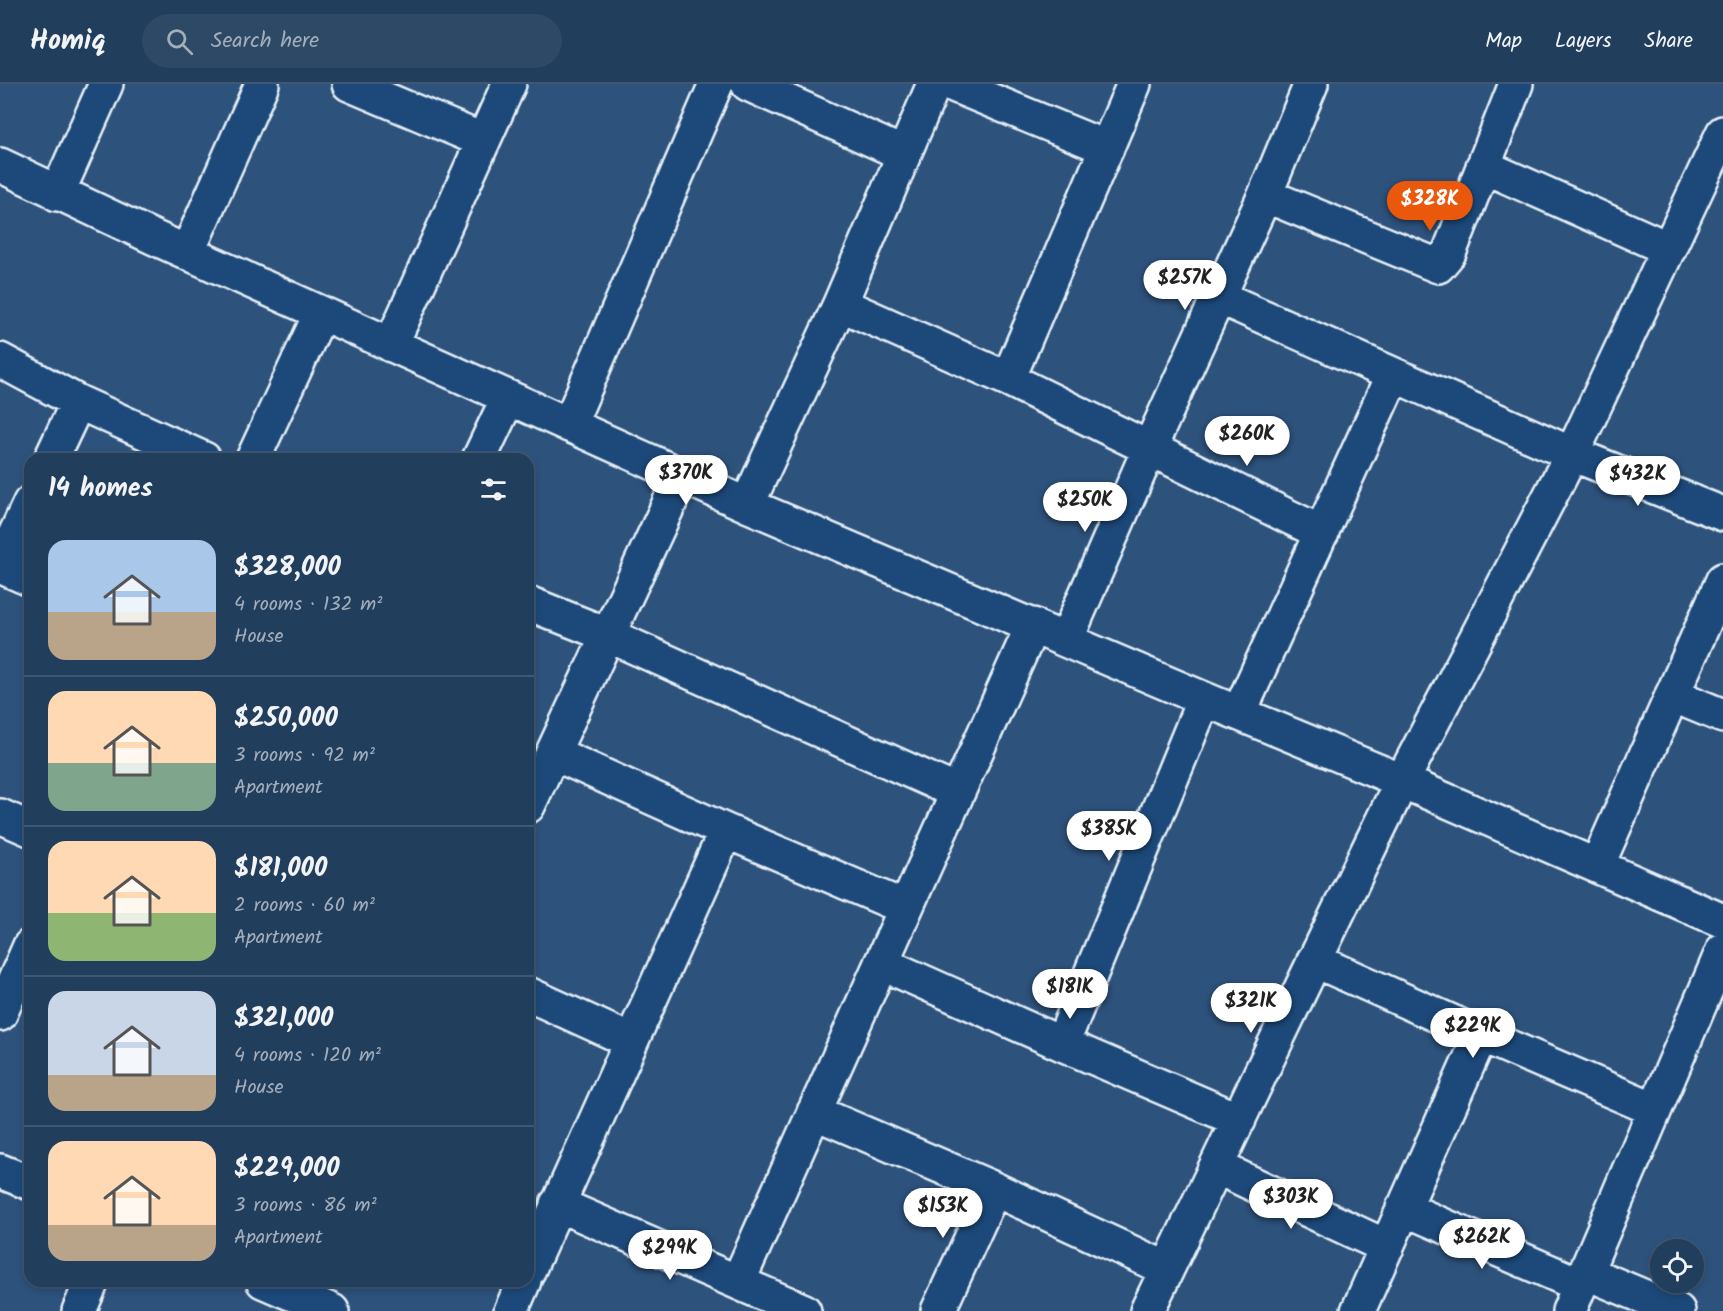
<!DOCTYPE html>
<meta charset="utf-8">
<style>
body{margin:0;font-family:Kalam,sans-serif;background:#2e4966;color:#f1f3f6;height:100vh;display:flex;flex-direction:column;font-size:22px;white-space:nowrap}
*{box-sizing:border-box;margin:0}
p{font-size:20px;color:#a2aebc}
.icon{flex:none;width:33px;height:33px;fill:none;stroke:currentColor;stroke-width:2;stroke-linecap:round;stroke-linejoin:round}
.map{position:relative;flex:1;overflow:hidden}
.side{position:absolute;left:24px;top:369px;width:510px;height:834px;display:flex;flex-direction:column;background:#223e5d;border-radius:18px;box-shadow:0 3px 9px #0003,0 0 0 2px #3f5772}
.side>*{flex:none}
.fabs{position:absolute;left:1650px;top:1155px;display:grid;gap:12px}
.fabs a{display:grid;place-items:center;width:54px;height:54px;border-radius:50%;background:#223e5d;box-shadow:0 3px 9px #0003,0 0 0 2px #3f5772;font-size:30px}
.price{position:absolute;translate:-50% -51px;padding:0 14px;border-radius:21px;background:#fff;color:#222;font-size:20px;line-height:39px;filter:drop-shadow(0 2px 3px #0008)}
.price::after{content:'';position:absolute;left:50%;top:36px;width:18px;height:14px;margin-left:-9px;background:inherit;clip-path:polygon(0 0,100% 0,50% 100%)}
.price.active{background:#ea580c;color:#fff}
ul{padding:0;list-style:none}
li{display:flex;align-items:center;gap:18px;height:150px;padding:0 24px}
li+li{border-top:2px solid #3f5772}
li span{display:grid;place-items:center;flex:none;width:168px;height:120px;border-radius:18px;color:#555}
li>.icon{margin-inline-start:auto}
span .icon{width:72px;height:72px;fill:#fffc;stroke-width:1}
li b{font-size:26px}
h2{display:flex;justify-content:space-between;align-items:center;height:72px;padding:0 24px;font-size:26px}
header{display:flex;align-items:center;gap:36px;box-sizing:border-box;height:84px;padding:0 30px;background:#223e5d;border-bottom:2px solid #3f5772}
header strong{font-size:28px}
nav{display:flex;gap:33px;margin-inline-start:auto;font-size:21px}
.search{width:420px;height:54px;background:#2e4966;display:flex;align-items:center;gap:15px;box-sizing:border-box;padding:0 21px;border-radius:33px;color:#a2aebc;font-size:22px}
.map>svg:first-child{display:block}
.lines{fill:none;stroke-linecap:round;stroke-linejoin:round}
.minor-casing{stroke:#e8f1f8;stroke-width:38}
.minor{stroke:#1f4a7a;stroke-width:33}
</style>
<header>
<strong>Homiq</strong>
<div class="search"><svg class="icon" aria-label="search" viewBox="0 0 24 24"><circle cx="10" cy="10" r="6"/><path d="M15 15l6 6"/></svg>Search here</div>
<nav><a>Map</a><a>Layers</a><a>Share</a></nav>
</header>
<div class="map">
<svg width="1723" height="1227" viewBox="0 0 1723 1227">
<rect width="100%" height="100%" fill="#2d527c"/>
<filter id="ink" filterUnits="userSpaceOnUse"><feTurbulence type="fractalNoise" baseFrequency=".0167" numOctaves="2"/><feDisplacementMap in="SourceGraphic" scale="12" xChannelSelector="R" yChannelSelector="G"/><feConvolveMatrix kernelMatrix="1 2 1 2 8 2 1 2 1" color-interpolation-filters="sRGB"/></filter>
<g filter="url(#ink)">
<g class="lines">
<defs>
<path id="minor" d="M349,0l133,56
M748,0l156,70
M951,0l156,64
M1723,49l-151,321 -170,327 321,140
M0,81l155,73 592,267 457,194 198,82c-87,176 -170,353 -255,530
M1483,82l186,83
M57,110l49,-110
M1265,111l173,71 11,-13 67,-169
M187,169l75,-169
M1219,213l353,157 151,60
M840,220l168,75 314,154
M391,261l118,-261
M0,276l78,42 126,57
M1008,295l126,-295
M569,341l147,-341
M51,375l27,-57
M253,375l68,-146
M479,375l29,-61
M747,421l93,-201 94,-220
M0,482l30,13
M0,483l30,-64
M528,519l80,32 349,157
M1066,556l84,-193 115,-252 46,-111
M1672,611l51,21
M1239,629l154,-338
M553,669l173,78 180,77
M528,722l154,-330
M0,732l30,13
M1597,782l126,-286
M1314,876l167,75 173,74
M881,879l181,81 177,76
M528,910l103,47
M0,930l30,-68
M1062,960l142,-345
M814,1028l180,77 173,80
M1217,1083l170,80
M0,1087l30,12
M557,1120l247,107
M1403,1124l177,77
M528,1187l198,-440
M1585,1188l93,39
M263,1197l69,30
M738,1198l295,-657
M79,1227l13,-30
M511,1227l13,-30
M938,1227l56,-122
M1358,1227l123,-276
M1569,1227l154,-361"/>
</defs>
<use href="#minor" class="minor-casing"/>
<use href="#minor" class="minor"/>
</g>
</g>
</svg>
<div class="fabs">
<a><svg class="icon" aria-label="locate" viewBox="0 0 24 24"><circle cx="12" cy="12" r="6"/><path d="M12 2v4M12 18v4M2 12h4M18 12h4"/></svg></a>
</div>
<b class="price active" style="left:1430px;top:148px">$328K</b>
<b class="price" style="left:1185px;top:227px">$257K</b>
<b class="price" style="left:1247px;top:383px">$260K</b>
<b class="price" style="left:686px;top:422px">$370K</b>
<b class="price" style="left:1638px;top:423px">$432K</b>
<b class="price" style="left:1085px;top:449px">$250K</b>
<b class="price" style="left:1109px;top:778px">$385K</b>
<b class="price" style="left:1070px;top:936px">$181K</b>
<b class="price" style="left:1251px;top:950px">$321K</b>
<b class="price" style="left:1473px;top:975px">$229K</b>
<b class="price" style="left:1291px;top:1146px">$303K</b>
<b class="price" style="left:943px;top:1155px">$153K</b>
<b class="price" style="left:1482px;top:1186px">$262K</b>
<b class="price" style="left:670px;top:1197px">$299K</b>
<section class="side">
<h2>14 homes<svg class="icon" aria-label="filters" viewBox="0 0 24 24"><path d="M4 7h16M4 17h16"/><circle cx="9" cy="7" r="2"/><circle cx="15" cy="17" r="2"/></svg></h2>
<ul>
<li><span style="background:linear-gradient(#a9c7e8 60%,#b9a48a 0)"><svg class="icon" aria-label="home" viewBox="0 0 24 24"><path d="M3 11l9-7 9 7M6 9v11h12V9"/></svg></span><div><b>$328,000</b><p>4 rooms · 132 m²</p><p>House</p></div></li>
<li><span style="background:linear-gradient(#ffd9b3 60%,#7fa58c 0)"><svg class="icon" aria-label="home" viewBox="0 0 24 24"><path d="M3 11l9-7 9 7M6 9v11h12V9"/></svg></span><div><b>$250,000</b><p>3 rooms · 92 m²</p><p>Apartment</p></div></li>
<li><span style="background:linear-gradient(#ffd9b3 60%,#8fb573 0)"><svg class="icon" aria-label="home" viewBox="0 0 24 24"><path d="M3 11l9-7 9 7M6 9v11h12V9"/></svg></span><div><b>$181,000</b><p>2 rooms · 60 m²</p><p>Apartment</p></div></li>
<li><span style="background:linear-gradient(#c9d6e8 70%,#b9a48a 0)"><svg class="icon" aria-label="home" viewBox="0 0 24 24"><path d="M3 11l9-7 9 7M6 9v11h12V9"/></svg></span><div><b>$321,000</b><p>4 rooms · 120 m²</p><p>House</p></div></li>
<li><span style="background:linear-gradient(#ffd9b3 70%,#b9a48a 0)"><svg class="icon" aria-label="home" viewBox="0 0 24 24"><path d="M3 11l9-7 9 7M6 9v11h12V9"/></svg></span><div><b>$229,000</b><p>3 rooms · 86 m²</p><p>Apartment</p></div></li>
</ul>
</section>
</div>
